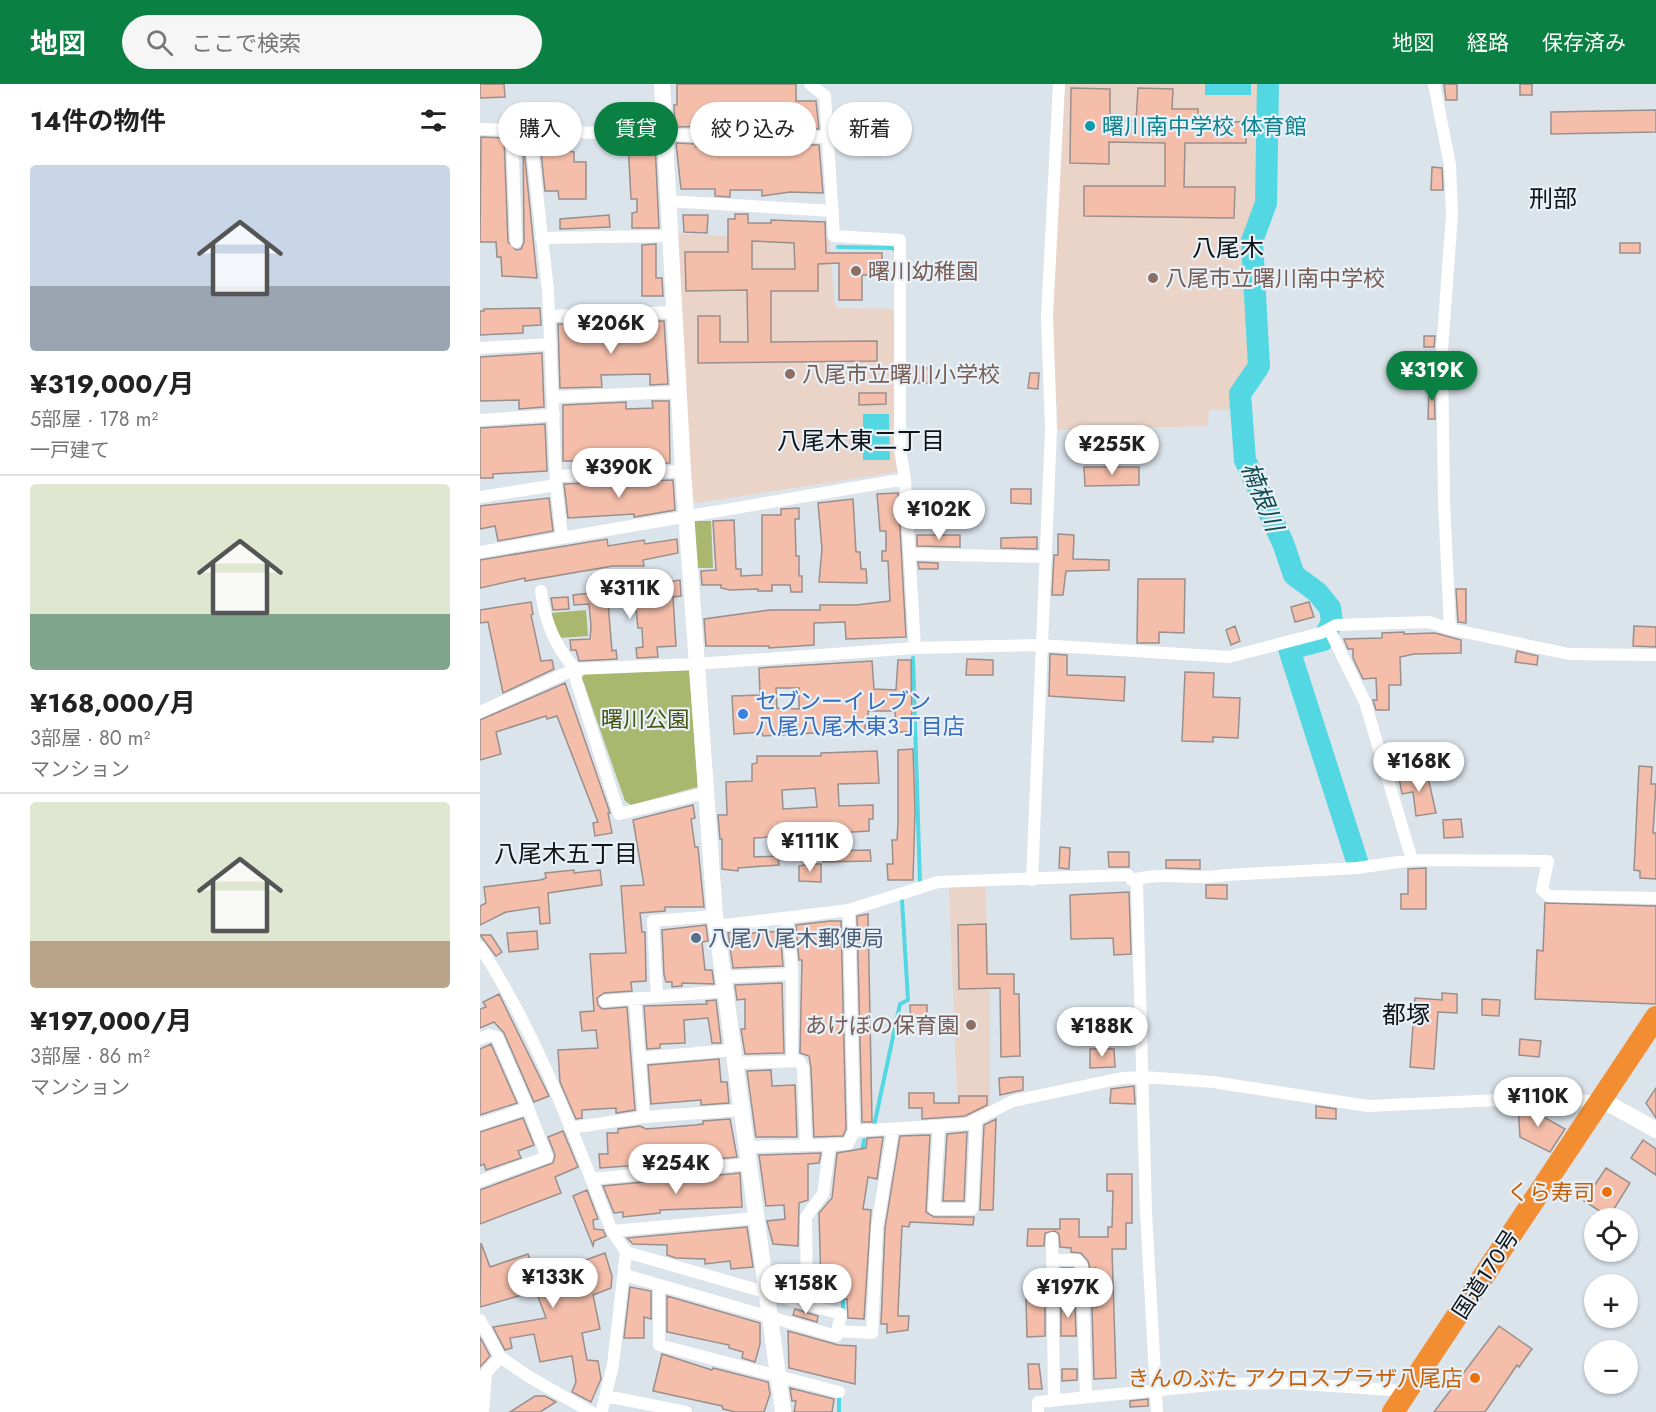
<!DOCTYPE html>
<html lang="ja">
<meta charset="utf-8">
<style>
body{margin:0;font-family:Jost,"Noto Sans JP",sans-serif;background:#f6f6f6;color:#222;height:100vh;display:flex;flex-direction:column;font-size:22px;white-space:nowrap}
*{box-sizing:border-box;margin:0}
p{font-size:20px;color:#767676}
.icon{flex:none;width:33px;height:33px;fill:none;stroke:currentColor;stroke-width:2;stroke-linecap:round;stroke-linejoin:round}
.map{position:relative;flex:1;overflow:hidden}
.side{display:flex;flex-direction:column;background:#fff;width:480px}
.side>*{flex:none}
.hud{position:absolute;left:18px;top:18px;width:570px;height:54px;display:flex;gap:12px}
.fabs{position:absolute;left:1104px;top:1124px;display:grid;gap:12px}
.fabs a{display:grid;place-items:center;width:54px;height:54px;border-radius:50%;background:#fff;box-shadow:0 2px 4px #0004;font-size:30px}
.price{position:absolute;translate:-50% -51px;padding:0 14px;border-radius:21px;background:#fff;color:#222;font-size:20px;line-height:39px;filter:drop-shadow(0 2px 3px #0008)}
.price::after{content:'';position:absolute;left:50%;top:36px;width:18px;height:14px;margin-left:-9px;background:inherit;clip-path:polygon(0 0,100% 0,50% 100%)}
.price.on{background:#0b8043;color:#fff}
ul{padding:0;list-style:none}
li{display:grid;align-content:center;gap:12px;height:318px;padding:0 30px}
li+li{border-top:2px solid #e0e0e0}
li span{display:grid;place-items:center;height:186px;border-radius:6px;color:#555}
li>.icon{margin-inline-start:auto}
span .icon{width:108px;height:108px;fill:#fffc;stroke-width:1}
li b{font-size:26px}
h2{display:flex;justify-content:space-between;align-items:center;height:72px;padding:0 30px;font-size:26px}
.tag{padding:0 21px;border-radius:27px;background:#fff;box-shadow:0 2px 4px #0004;font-size:21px;line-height:54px}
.tag.on{background:#0b8043;color:#fff}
header{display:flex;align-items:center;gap:36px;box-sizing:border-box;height:84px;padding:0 30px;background:#0b8043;color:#fff}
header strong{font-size:28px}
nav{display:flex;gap:33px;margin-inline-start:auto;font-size:21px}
.search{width:420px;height:54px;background:#f6f6f6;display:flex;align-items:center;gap:15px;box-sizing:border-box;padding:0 21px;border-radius:33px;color:#767676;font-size:22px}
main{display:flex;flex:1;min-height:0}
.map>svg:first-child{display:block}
.education{fill:#ead3c7}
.green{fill:#aab76e}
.water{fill:#53d7e2}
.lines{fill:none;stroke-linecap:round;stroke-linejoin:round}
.stream{stroke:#53d7e2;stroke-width:4}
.river{stroke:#53d7e2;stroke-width:22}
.building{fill:#f4beaa;stroke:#9a8f8c;stroke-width:1.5;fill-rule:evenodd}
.street{stroke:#fff;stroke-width:12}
.secondary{stroke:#fff;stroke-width:16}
.highway{stroke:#f38d32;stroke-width:22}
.culture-dot{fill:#0f9aa8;stroke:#e8f0f8;stroke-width:2}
.education-dot{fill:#8d6e63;stroke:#e8f0f8;stroke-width:2}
.shop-dot{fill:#3f7fe0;stroke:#e8f0f8;stroke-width:2}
.service-dot{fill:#5c6f8a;stroke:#e8f0f8;stroke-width:2}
.food-dot{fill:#e8710a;stroke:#e8f0f8;stroke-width:2}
.labels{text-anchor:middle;stroke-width:4.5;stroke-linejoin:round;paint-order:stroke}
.culture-label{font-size:22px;fill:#0d838f;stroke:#e8f0f8;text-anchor:start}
.education-label{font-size:22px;fill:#785e54;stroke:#e8f0f8;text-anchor:start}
.shop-label{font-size:22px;fill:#366cbe;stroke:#e8f0f8;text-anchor:start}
.park-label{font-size:22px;fill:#4a5312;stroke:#e8f0f8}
.service-label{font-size:22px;fill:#4e5e75;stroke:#e8f0f8;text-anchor:start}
.food-label{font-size:22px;fill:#c56008;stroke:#e8f0f8;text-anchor:end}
.street-label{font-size:22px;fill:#111416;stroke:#e8f0f8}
.neighbourhood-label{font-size:24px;fill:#111416;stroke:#e8f0f8}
.water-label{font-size:24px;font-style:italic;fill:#114b50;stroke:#e8f0f8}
</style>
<header>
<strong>地図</strong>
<div class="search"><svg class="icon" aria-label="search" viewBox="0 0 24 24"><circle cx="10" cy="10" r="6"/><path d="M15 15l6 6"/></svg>ここで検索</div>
<nav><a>地図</a><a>経路</a><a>保存済み</a></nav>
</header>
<main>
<section class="side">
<h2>14件の物件<svg class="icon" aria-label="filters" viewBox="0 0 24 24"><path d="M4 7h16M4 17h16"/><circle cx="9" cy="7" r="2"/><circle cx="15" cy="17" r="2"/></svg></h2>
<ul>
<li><span style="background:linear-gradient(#c9d6e8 65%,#9aa5b1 0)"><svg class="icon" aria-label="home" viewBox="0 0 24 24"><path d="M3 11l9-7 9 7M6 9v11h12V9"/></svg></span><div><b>¥319,000/月</b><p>5部屋 · 178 m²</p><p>一戸建て</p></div></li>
<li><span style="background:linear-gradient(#dfe7d0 70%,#7fa58c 0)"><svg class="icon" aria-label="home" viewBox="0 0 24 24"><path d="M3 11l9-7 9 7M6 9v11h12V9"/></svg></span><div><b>¥168,000/月</b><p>3部屋 · 80 m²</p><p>マンション</p></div></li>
<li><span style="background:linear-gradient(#dfe7d0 75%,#b9a48a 0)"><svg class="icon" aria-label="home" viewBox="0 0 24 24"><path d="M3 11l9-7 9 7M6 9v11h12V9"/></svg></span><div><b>¥197,000/月</b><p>3部屋 · 86 m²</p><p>マンション</p></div></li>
</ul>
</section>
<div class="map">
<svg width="1176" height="1328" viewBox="0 0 1176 1328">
<rect width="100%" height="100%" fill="#dbe3eb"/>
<path class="education" d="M585,0h201l-2,118 -15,38 7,120 -18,34 -1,16h-28l-1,16 -150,4 -6,-113z
M196,150l153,6 6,68 61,1 7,162 -206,32 -5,-2z
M469,802h36l5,102v119l-17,8 -15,1z"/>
<path class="green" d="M214,437h17l2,47h-17z
M106,526l2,26 -29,2 -8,-25z
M209,586l9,117 -67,18 -6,-4 -43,-123 2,-4z"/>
<path class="water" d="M725,0h46v11h-46z
M383,330h26l1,46h-27z"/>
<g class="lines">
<path class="stream" d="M358,163l54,1 4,3
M433,574l7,226
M394,1042l26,-122 8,-4 -6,-100
M382,1067l2,-11
M363,1227v-16
M359,1328v-15"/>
<path class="river" d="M788,0l-2,119 -14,38 7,125 -19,28 5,66 38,83 11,32 23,17 13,16 2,14 -9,18 -34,9 68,212"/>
</g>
<path class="building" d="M0,0h24l1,13 -25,1z
M197,0h119v17h20l3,28 -28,-1v-8l-51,-2v3h-21v5l-44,1 -1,-22h3z
M964,0h13v16h-11z
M1040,0h12v11h-12z
M591,4l39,1v31l26,1 2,-33 35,1 -1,20h26v12l48,1v21h-61l-1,44h51l-1,31 -150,-2v-30h81v-43l-56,-1v22l-39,-1z
M59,22l2,16h-14l-2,-15z
M1176,26v22l-105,2v-22z
M1,53l23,1 4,104 8,8 5,-1 3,-7 -1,-103 14,139 -35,-2 -1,-19h-4l-1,-15h-16z
M80,57l1,9 13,2v10h12v37h-27l-1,-8h-13l-5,-49z
M148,58l27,1 4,85h-27v-15l5,-1v-13h-6z
M196,59l20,1v3l21,-1v-2l102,1 4,48 -33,-1 -28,4v-6h-32v7l-15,-1v-7h-34z
M952,83l10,1 1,22h-12z
M255,130h13v9h23v-3l54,2 1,31h56v22h-20v25h-23v-37l-21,1v27h-47v51l106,-1v20l-179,2v-47h22v26h28l-1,-52 -61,1 -1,-39h43v-33h7zM272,157l42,2 1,26h-43z
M129,131l1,12 -50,2v-10z
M203,131h25l-1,18 -23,-1z
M1140,159h20v10h-20z
M176,160v34h6l1,18h-21v-51z
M60,224l1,17 -18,1v7l-43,2v-24h4v-2z
M164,237h20l4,63 -18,1v-11l-49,1 1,12 -42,1 -2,-64h14v5l28,-1v6h25v-4h20z
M944,252h11l-1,11h-10z
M62,269l2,54 -25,2v-9l-39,1v-44z
M971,277l22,1 -1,11 -21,-2z
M429,284h23l1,15h-23z
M550,289h9l-1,16 -10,-1z
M949,300h5l1,35h-7z
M379,309h27v11l-27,1z
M172,317h17l1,62 -23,1v-7l-15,1v-2h-30l1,10 -29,1v-6h-11v-56l63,-3v7l27,-1z
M65,340l2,47 -54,3v4h-13v-50z
M604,383h55v18l-54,1z
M193,396l2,30 -41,7v-3l-66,4 -4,-34z
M531,405h20v15l-20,-1z
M418,409l8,144 -60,2 -1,-17 -31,1v22l-45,3v-2h-63l-2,-27 66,-9h50v-5h36l34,-4 -2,-40h-6v-10h4v-20h-6l-3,-37z
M69,414l4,33 -55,10 -3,-15 -15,3v-23z
M373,415l3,53h4l1,17h5l1,14 -48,-1 3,-33 -4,-46z
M319,424v11h-4l1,37h3v20h3v16h-11l-1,-7h-18v6h-14v-2l-28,1 -9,-2v-3h-19l-1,-14 15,-1 -3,-49 21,-1 2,49h5v7l21,-1v-60h19v-6z
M578,450l16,1 -1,24 36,1v10l-43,1 -3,24h-11l2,-40h4z
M437,451h43v12l-43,-1z
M557,453v12l-36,-1v-10z
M127,455l1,7 36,-6 1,4 32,-5 1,14 -35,7 1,6h-31l-88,15v-3l-45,10v-28z
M438,478l20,1v6h-19z
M658,495h47l-1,54 -25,-1v11h-22z
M200,496l1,16 -8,1 3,49 -19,1 1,10 -21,1 -1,-10 7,-1 -1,-19h-4l-3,-27 -3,-1 -24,3 4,48 4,-1 1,9 -38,2 -3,-11h-5l-1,-10 20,-1 1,-13 -2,-22 -15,1 -1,-10 75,-8v-2z
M976,505h10v34l-8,-1z
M88,513l1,12 -16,1 -2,-12z
M51,518l2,12 -2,1 10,46 11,-1 2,9 -51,24 -15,-71 -8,1v-13z
M829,518l5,15 -19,5 -4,-15z
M755,542l5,15 -9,4 -5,-15z
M1154,542l22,1v20l-23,-1z
M924,548v2l31,-1 26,7v13l-47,1 -14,3 1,28h-12v25h-13l-3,-10h4l-1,-22 -13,1 -10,-21v-9h-5l-4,-10 38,-1v-5z
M1037,567l21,5 -1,9 -22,-3z
M570,570l17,1v20l58,2 -1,24 -75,-5z
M487,575l26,1v15h-27z
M418,576h13l1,72h-16l-1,-21h-27v13h-3v6l-102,6 -1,-4 -28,2 -2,-38 28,-1 -1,-27 113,-7 2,28 22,1zM296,604h23v21l-22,-1z
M705,588l29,1 -1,24 27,1 -2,40 -25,-1v5l-31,-1z
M85,599l45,130h-2l4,20 -17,3 -2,-13 5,-1 -41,-106 -10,3 -1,-3 -50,16 5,22 -21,6v-40z
M933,660l1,4h7v10l-20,1 -1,-14z
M433,665l2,62 -2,69h-25l-1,-16h6l-1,-24h5l1,-17v-73z
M397,667l2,32 -41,1 1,22 34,-1v14h-4v12l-115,7v19l24,-1 1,9 -41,3v3l-16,-2v-30h-2l-2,-24h9l-1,-33 26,-1v-17l5,-1v-7h64v-3zM335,704l2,19 -34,2 -1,-19z
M1159,682l13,1 -1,17h5l-3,49h3v46l-16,-1v-7l-6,-1z
M947,689l9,40 -20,3 -3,-24 -11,2 -3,-16z
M213,721l2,13 -4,1 4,28h3l6,60h-39v4l-25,2 2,19h3l1,49 -15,1 1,9 -28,2 -7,5 1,7 4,4 25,-2 8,103 -19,3v-5l-34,2v8l-6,1 -16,-37 -2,-32 40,-2 -2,-18 -14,1 -2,-19 14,-1 -4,-57 36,-1 -5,-67 23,-1 -11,-65z
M981,735l2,18 -19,1 -1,-18z
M580,763l10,1 -1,21 -10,-1z
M390,766l1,11 -48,1v-11z
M628,768h21v15h-20z
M686,776h34v9l-34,-1z
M329,780h12v18l-22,-1v-15z
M946,784v41h-25v-15h7v-25z
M94,786v3l26,-3 2,15 -54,8 2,30 -10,1 -1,-17 -33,5 -26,13v-19l6,-3 -2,-16 56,-7 6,-2 -1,-5z
M726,801h21v14l-21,-1z
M649,808l2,62 -17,1 -1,-17 -42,1 -1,-44z
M1065,819l111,3v98l-121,-5 2,-49 6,1z
M388,830l4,208h-10l-5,-206z
M350,837h11l5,208 -3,7 -29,1 -3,-69 -2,-12 -9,-3 2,-93h-3l-3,-35z
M506,840l1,50h27v20h5l1,62 -19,1 -1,-69 -41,1 -1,-64z
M226,841l2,16 -6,1 3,28h7l2,14 -32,-1v3l-10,1v-5h-6l-2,-7 -2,-45z
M57,847l1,18 -29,3 -2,-19z
M262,847v3l38,-3 3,35 -50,2 -5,-35z
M0,851h11l11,17 -6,4z
M302,899l2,70 -39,1 -4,-25h4v-30l-8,1 -2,-15z
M962,909l15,1v19l-19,-1 -4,57 -24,-2 5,-69 27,2z
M19,910l50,102 -15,6 -30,-69 -10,-11 -14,6v-19l6,-2 -3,-5z
M1002,915l18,1 -1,16 -17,-1z
M236,916l5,43h-9l-4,-25 -24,2 1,23 -25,1v4l-13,1 -3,-43 63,-2 -1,-3z
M430,921h17v19h-16z
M1040,955l21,2 -2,16 -20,-2z
M11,960l26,59 -37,12v-66z
M610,965h24l1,18 -25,1z
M239,975l2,23h6l2,21 -28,2v-5l-50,4 -3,-39z
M291,986l1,16 23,-1 2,52h-41l-9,-66z
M531,993h12v13l-23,5 -1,-17z
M654,1002l1,18 -25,-1 1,-14z
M1176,1004v30l-10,-15z
M429,1009h25v10h25v-7h28v9l-22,11 -43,3v-11h-13z
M836,1022l20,3v10l-20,-1z
M1038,1023h17l7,4 -2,4 25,14 -15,23 -30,-15z
M43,1034l11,27 -16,6 3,7 -35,12 -2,-6 -4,2v-34z
M250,1035l7,38 -21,2v-3l-21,2v3l-95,7 -1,-14h9l-1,-21h11v-4l22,-3 6,3 49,-4 8,-1v-3z
M516,1035l-3,91h-13l4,-85z
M83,1047l15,36 -23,10 6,16 -81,31v-34l73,-27 2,-8 -7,-18z
M487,1048l-3,69h-21l4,-67z
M450,1051l-4,77 8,5h40l-1,8 -63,-3 -1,5 -7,-1 -4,86v4h11l-1,14 -21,3v-9h-6l4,-96 15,-92z
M403,1053l-6,42 -9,-2 -5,32 8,1 -7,109 -16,-1 -1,-19h-14l-1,-5h-5v-9h-6l-2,-72 13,-15 5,-45 29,-5 1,-10z
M1163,1056l13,9v26l-25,-17z
M341,1069l-2,10 -11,1v36l-9,3 -1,43 -25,-2 -6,-23 18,-2 -1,-14 -18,1 -7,-51z
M1126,1084l24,15 -21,34 -25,-16z
M260,1089l2,34 -82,3v3l-37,4v-5l-9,1 -11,-27z
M627,1090h25v49h-6v26h-14l4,129 -22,1 -2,-72h5l-1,-39 -6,1 -2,-8 -7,-8 -10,-1v-4l-11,-1 -1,-13 -4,-3 -10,2 -1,13h-17l1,-17h32v-10h19v18h29v-10h4l1,-36h-6z
M107,1106l11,29 -5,1 1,9 9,1 3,6 -12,5 -1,5 -20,-50z
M267,1143l6,40 -22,2 -1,-8 -25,3v-5l-29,-1 -9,-3v-10l-34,-1 -6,-6z
M1,1159l9,24 38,-13 7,20 22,-7 1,3 47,-17 7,23 -1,12 -18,7 7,34 -18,4 5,27 11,1 3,18 -10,23 -19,-10 4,-10 -4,-26 -32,6 -6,-28 -24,4 2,10 -7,2 -12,-23 53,-9 -10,-27 -56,16z
M581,1184h12l1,14h-13z
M318,1188l1,13h-20v-12z
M150,1203l21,4v28l-7,-2v21h-20z
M187,1212l93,27v21l-5,18 -13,-4 1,-6 -14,-4v-3l-62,-13z
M546,1215h19v37l-18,1z
M581,1216h8v6h6l1,30h-15z
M315,1225l23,7 -1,6 -24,-7z
M1019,1242l33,23 -13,18 -2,-2 -32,47h-51z
M308,1247l50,14 18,1 -1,38 -66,-16z
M0,1253l10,19 -10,11z
M182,1270l50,16 1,-2 55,14 2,12 -6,18h-28l-13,-3 -1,-3 -69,-15z
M548,1280h11l3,25h-13z
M582,1285h15v11l-15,1z
M310,1304l44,11 -2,13h-38l2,-11h-4z
M55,1312h10l11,6 -16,10h-30z
M668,1315v7l-18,1v-6z"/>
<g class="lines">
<path class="street" d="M330,0l15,12 9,140 66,4v210l5,29 10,169
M954,0l16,81 2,50 -10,135 2,151 6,128
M0,45l184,6 165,2
M32,46l4,112
M50,47l18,159 8,195 6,53
M187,117l166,10
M61,154l128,-2
M70,232l126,-4
M0,264l71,-4
M73,313l126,-5
M0,336l74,-5
M76,392l127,-5
M0,413l76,-12
M0,468l425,-73
M430,470l135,3
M61,507c4,31 14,55 34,78l121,-5 219,-16 125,-3 189,12 92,-24 15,-8 93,-3 21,7 119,25 87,1
M849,545l36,73 47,158
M0,628l95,-43 1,11 43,134 87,-21
M552,796l19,-450 -4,-113 12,-233
M652,796c30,-9 63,1 94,-5l131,-7 55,-8 136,1 -6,29 7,6 107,2
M369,826l5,221
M307,835l5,51v90
M236,842l133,-16 89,-28 190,-7 9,10 9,326 11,201
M0,863c58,88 93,187 132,284l14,21 -13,113 -11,45
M243,893l69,-3
M177,913l-4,-76 62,-5
M155,915l9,118
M125,917l120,-10
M0,955l9,-4 8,2 31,71
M159,974l94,-8
M254,979l65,-2 4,7 3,77
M0,1040l48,-16 19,49 -67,24
M459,1042l-5,83h38l4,-90
M90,1044l74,-11 97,-7
M266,1063l102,-3 6,-13 113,-7 46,-23 109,-23 22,-1 69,5 155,24 177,-8 56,4
M111,1095l158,-15
M132,1147l144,-13
M572,1154l2,162
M146,1168l215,62 -4,17
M573,1176h24l5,6 4,131
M145,1191l211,61 1,-5 35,2 5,-106 16,-97
M179,1202v59l180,47
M327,1220l-1,-87 17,-23 7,-49
M0,1236l20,37 31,21 60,34
M126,1312l80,16
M3,1328l3,-39 14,-16
M558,1328v-10l183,-18 67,-1 119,8"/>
<path class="secondary" d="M182,0l21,387 32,445 68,496
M1121,1018l12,4 43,24"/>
<path class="highway" d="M913,1328l263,-395"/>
</g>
<circle class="culture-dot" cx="610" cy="42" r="6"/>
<g class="education-dot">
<circle cx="376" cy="187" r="6"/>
<circle cx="673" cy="194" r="6"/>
<circle cx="310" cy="290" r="6"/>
<circle cx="491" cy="941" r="6"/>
</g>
<circle class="shop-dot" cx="263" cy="630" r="6"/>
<circle class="service-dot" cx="216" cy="854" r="6"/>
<g class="food-dot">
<circle cx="1127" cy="1108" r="6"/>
<circle cx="995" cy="1294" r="6"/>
</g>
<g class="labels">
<g class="culture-label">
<text x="622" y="50">曙川南中学校 体育館</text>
</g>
<g class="education-label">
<text x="388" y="195">曙川幼稚園</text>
<text x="685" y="202">八尾市立曙川南中学校</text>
<text x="322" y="298">八尾市立曙川小学校</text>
<text x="479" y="949" text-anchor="end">あけぼの保育園</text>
</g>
<g class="shop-label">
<text x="275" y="625">セブンーイレブン<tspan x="275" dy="25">八尾八尾木東3丁目店</tspan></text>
</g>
<g class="park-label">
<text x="165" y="643">曙川公園</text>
</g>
<g class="service-label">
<text x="228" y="862">八尾八尾木郵便局</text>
</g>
<g class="food-label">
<text x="1115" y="1116">くら寿司</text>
<text x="983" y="1302">きんのぶた アクロスプラザ八尾店</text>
</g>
<g class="street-label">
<text transform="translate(1005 1190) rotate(-57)" y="8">国道170号</text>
</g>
<g class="neighbourhood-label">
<text x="1073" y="123">刑部</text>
<text x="748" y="172">八尾木</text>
<text x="381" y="365">八尾木東二丁目</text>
<text x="86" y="778">八尾木五丁目</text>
<text x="926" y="939">都塚</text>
</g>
<g class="water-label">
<text transform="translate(782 413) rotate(68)" y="8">楠根川</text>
</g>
</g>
</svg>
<div class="fabs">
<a><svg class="icon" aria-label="locate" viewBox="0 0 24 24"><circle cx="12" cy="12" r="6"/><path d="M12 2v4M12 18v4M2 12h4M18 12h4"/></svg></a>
<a>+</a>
<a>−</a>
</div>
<b class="price" style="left:131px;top:271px">¥206K</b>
<b class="price on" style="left:952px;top:318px">¥319K</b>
<b class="price" style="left:632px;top:392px">¥255K</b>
<b class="price" style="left:139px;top:415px">¥390K</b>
<b class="price" style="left:459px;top:457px">¥102K</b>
<b class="price" style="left:150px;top:536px">¥311K</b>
<b class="price" style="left:939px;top:709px">¥168K</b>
<b class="price" style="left:330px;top:789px">¥111K</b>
<b class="price" style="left:622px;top:974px">¥188K</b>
<b class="price" style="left:1058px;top:1044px">¥110K</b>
<b class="price" style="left:196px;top:1111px">¥254K</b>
<b class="price" style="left:73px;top:1225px">¥133K</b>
<b class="price" style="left:326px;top:1231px">¥158K</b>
<b class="price" style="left:588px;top:1235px">¥197K</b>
<div class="hud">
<a class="tag">購入</a>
<a class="tag on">賃貸</a>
<a class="tag">絞り込み</a>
<a class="tag">新着</a>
</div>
</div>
</main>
